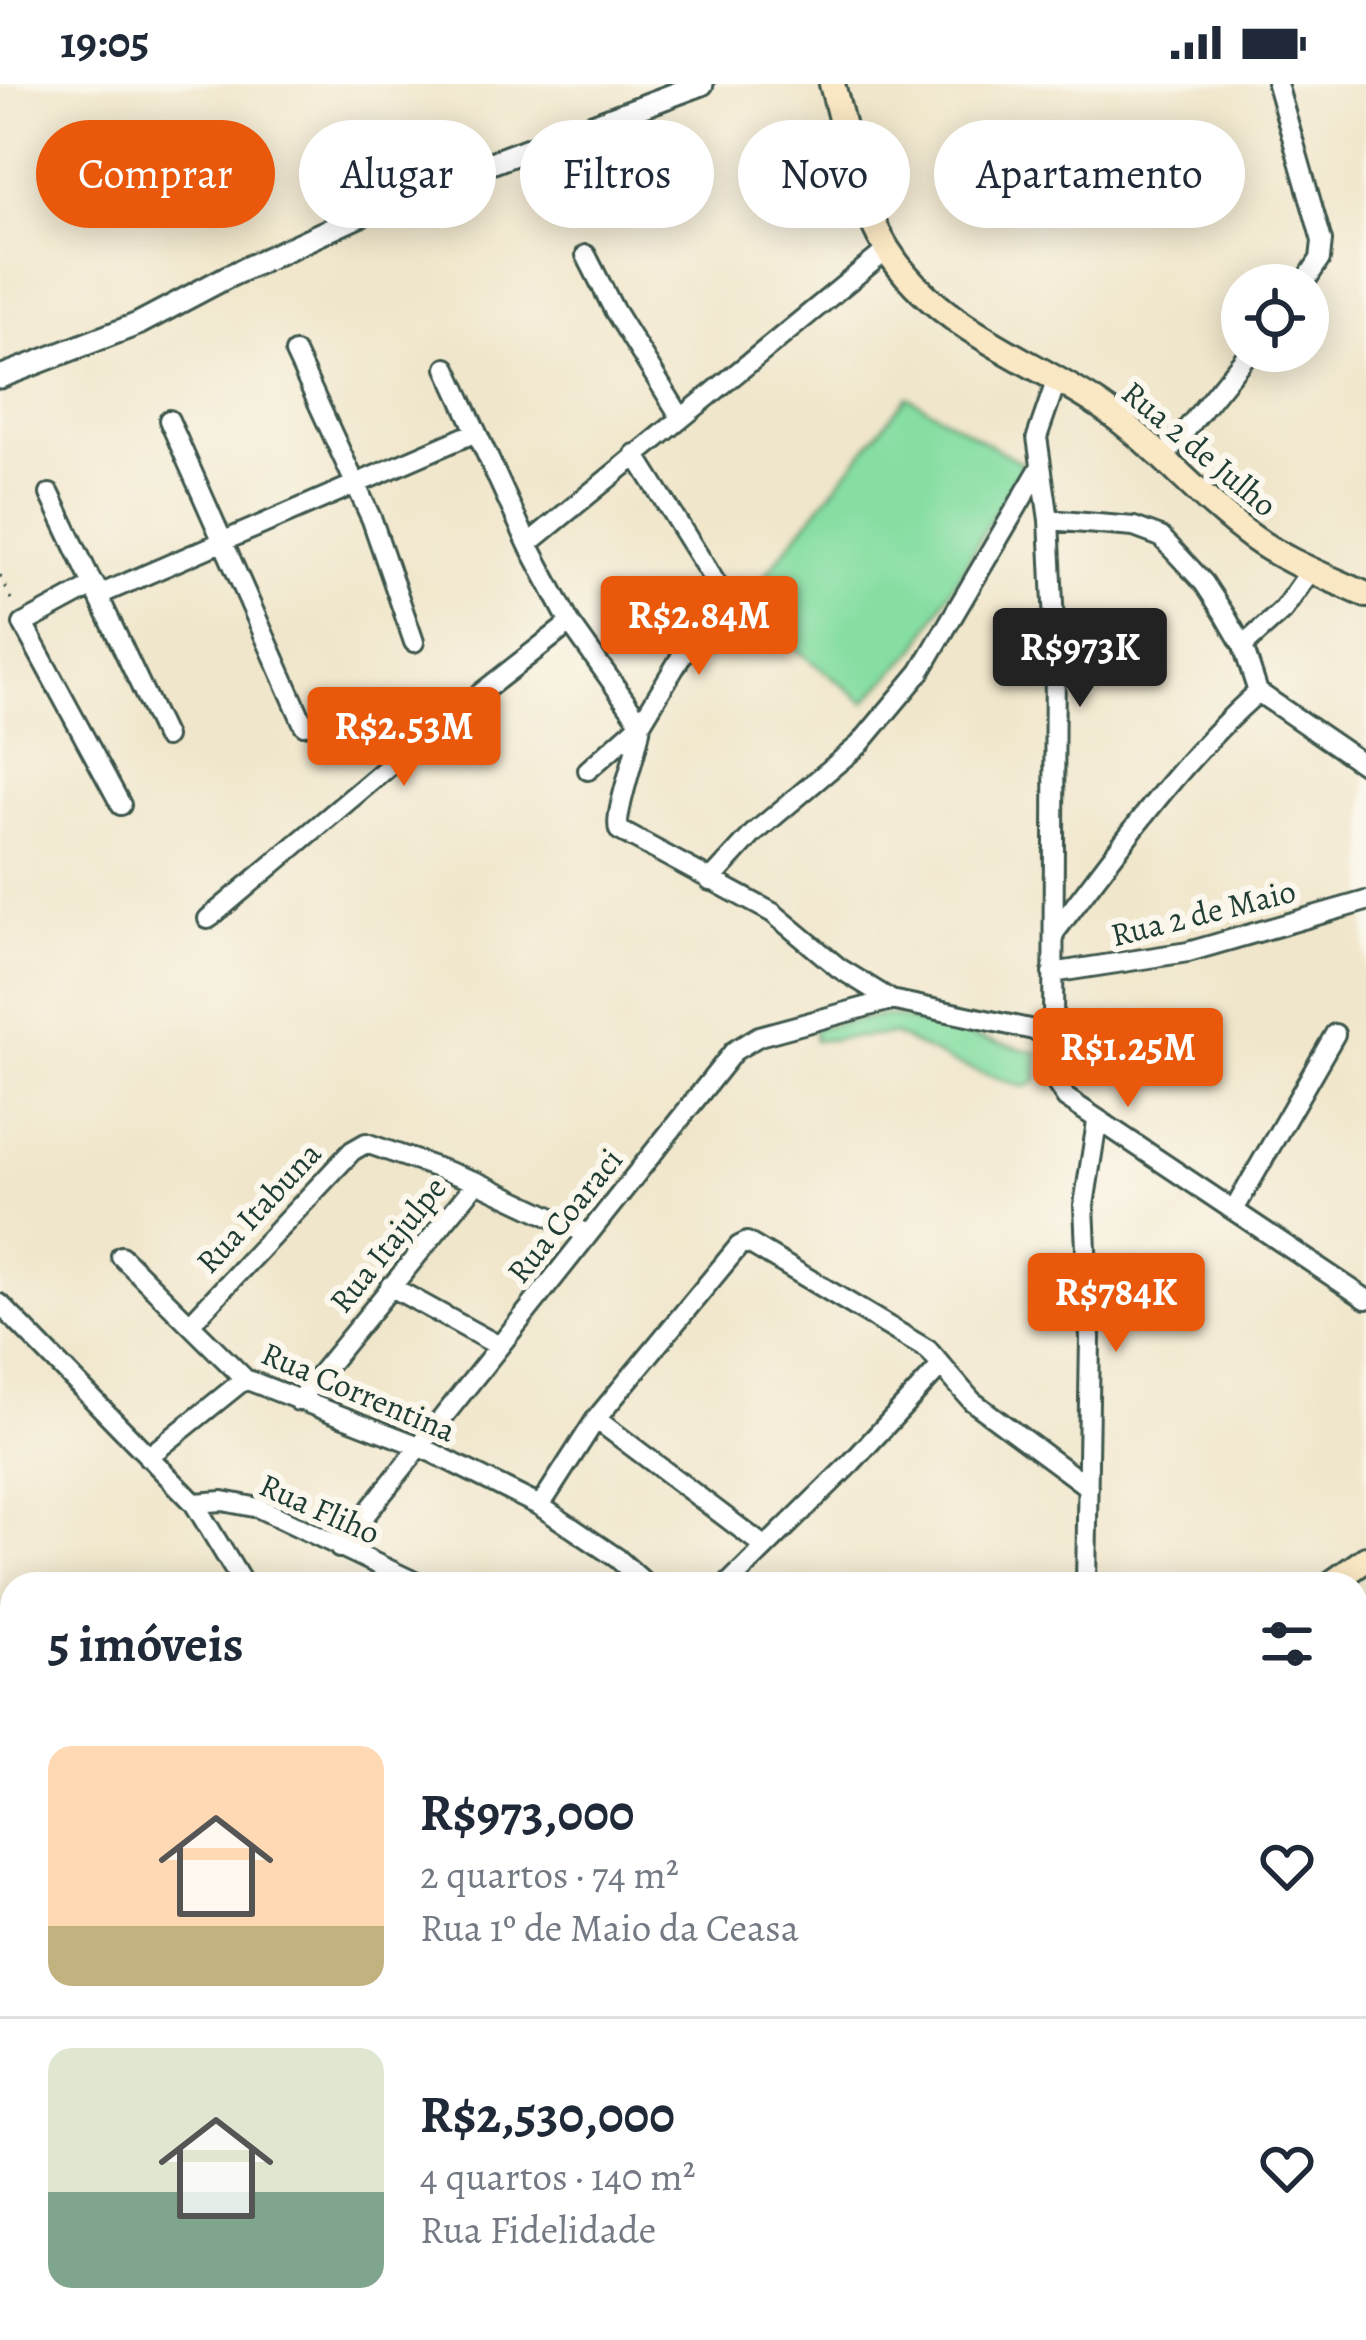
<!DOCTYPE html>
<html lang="pt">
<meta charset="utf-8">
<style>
body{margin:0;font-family:Alegreya,serif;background:#f2f2f3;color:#1f2937;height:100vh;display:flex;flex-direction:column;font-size:45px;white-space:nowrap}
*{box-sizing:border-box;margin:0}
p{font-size:39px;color:#747a83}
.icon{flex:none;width:66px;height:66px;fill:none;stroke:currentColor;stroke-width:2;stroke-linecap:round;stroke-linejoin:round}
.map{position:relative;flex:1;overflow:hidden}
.side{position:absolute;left:0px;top:1488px;width:1368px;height:768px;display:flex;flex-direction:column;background:#fff;border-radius:36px 36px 0 0;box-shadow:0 6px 30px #0003}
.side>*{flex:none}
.guide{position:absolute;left:36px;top:36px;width:1296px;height:108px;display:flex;gap:24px}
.fabs{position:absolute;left:1221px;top:180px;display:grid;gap:24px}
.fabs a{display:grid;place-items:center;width:108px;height:108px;border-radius:50%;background:#fff;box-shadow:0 6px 30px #0003;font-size:60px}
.price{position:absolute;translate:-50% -102px;padding:0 27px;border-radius:12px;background:#ea580c;color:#fff;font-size:39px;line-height:78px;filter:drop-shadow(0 3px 6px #0008)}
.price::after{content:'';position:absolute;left:50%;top:72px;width:36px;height:27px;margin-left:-18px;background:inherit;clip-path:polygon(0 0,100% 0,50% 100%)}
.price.selected{background:#222;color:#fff}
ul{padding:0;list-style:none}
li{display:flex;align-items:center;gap:36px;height:300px;padding:0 48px}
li+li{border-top:3px solid #e0e1e3}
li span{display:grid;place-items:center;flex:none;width:336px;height:240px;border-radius:24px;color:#555}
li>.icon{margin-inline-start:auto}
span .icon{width:144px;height:144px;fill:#fffc;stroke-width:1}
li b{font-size:51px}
h2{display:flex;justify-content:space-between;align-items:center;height:144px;padding:0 48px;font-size:51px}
.tag{padding:0 42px;border-radius:54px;background:#fff;box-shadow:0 6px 30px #0003;font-size:42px;line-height:108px}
.tag.selected{background:#ea580c;color:#fff}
.status{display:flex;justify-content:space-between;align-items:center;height:84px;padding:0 60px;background:#fff;direction:ltr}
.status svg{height:33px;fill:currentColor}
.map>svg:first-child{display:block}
.green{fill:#86dea3;stroke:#528e6c;stroke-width:3}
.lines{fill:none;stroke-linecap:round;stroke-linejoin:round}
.minor-casing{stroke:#3e564b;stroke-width:24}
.tertiary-casing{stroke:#3e564b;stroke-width:27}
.secondary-casing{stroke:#3e564b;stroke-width:30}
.trunk-casing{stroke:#3e564b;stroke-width:36}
.path{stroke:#3e564b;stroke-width:3;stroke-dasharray:3 9;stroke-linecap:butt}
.minor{stroke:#fff;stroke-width:18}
.tertiary{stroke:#fff;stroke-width:21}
.secondary{stroke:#fae7c3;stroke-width:24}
.trunk{stroke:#f2c36a;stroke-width:30}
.labels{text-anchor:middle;stroke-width:12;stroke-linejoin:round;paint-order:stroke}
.street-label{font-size:33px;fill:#1f3d34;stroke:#fbf7ec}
</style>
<div class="status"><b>19:05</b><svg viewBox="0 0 49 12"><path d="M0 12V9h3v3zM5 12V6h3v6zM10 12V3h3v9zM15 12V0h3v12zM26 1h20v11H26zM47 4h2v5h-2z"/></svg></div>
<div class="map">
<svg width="1366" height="2256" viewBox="0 0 1366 2256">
<rect width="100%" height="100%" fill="#fbf7ec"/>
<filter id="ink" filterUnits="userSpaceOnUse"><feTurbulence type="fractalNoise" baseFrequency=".00833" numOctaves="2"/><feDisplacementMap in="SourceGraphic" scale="24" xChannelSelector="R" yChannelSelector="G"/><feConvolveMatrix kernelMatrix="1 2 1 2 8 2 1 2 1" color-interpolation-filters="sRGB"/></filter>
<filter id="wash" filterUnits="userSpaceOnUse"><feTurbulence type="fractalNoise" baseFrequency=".004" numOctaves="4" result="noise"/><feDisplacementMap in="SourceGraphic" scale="48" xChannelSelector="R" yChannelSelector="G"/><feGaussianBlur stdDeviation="2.7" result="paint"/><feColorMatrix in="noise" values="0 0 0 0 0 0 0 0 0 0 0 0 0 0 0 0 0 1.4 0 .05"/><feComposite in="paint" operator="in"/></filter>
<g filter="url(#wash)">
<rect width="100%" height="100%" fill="#f0e6cb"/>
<path class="green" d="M907,312l116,68 -106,184 -52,54 -125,-95z
M888,931l150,38 -1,28 -11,6 -10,-2 -65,-23 -58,-28 -78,7 -2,-13z
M1358,1781l8,3v391h-10z"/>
</g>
<g filter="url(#ink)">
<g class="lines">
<defs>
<path id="minor" d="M1277,0l45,157 -2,18 -17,26
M586,171l28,55 66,106
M295,269l77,167 42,122
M447,284l81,176 42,79 71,100
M169,336l135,305
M1164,373l86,-106
M50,410l115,243
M1049,436l85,7 27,10 43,46 21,32 18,31 15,46 108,74
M528,460l359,-294
M95,501l-72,39 98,181
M99,511l377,-163
M1243,562l40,-36 28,-40
M641,639c-2,26 -28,91 -22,107l154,83 66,55 52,32 162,34 4,50 9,14 300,201
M588,686l53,-47 52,-86 31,-34 -2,-10 -87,-139
M710,797l43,-47 106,-89 61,-73 121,-206
M208,835l199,-168 163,-128
M1055,848c64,-84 124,-170 203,-240
M1052,889l136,-21 178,-51
M1053,950l2,-389 -6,-125 -12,-83 19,-55
M1234,1126l101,-176
M121,1172l124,123 174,67 121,60 77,52 29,26
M390,1202l109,60
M0,1220l194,199 49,81
M190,1240l162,-173 14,-8 111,39 110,52
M298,1317l179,-219
M596,1335l169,128
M148,1373l97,-78
M194,1419l29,-2 36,7 160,76
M540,1422l56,-87 143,-173 8,-4 181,108 44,51 116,86
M339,1464l395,-497 25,-15 132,-36
M728,1500l124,-122 89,-96
M1086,1500l4,-246 -6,-133 13,-83"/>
<path id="tertiary" d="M0,293l138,-53 89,-47 173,-80 302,-113"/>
<path id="secondary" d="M832,0c15,54 25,117 55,165 48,78 140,108 212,156 56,38 98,92 153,132 34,25 76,40 114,58
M1331,1500l35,-25"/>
<path id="trunk" d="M0,1967l12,1
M0,2088l12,-29
M0,2125l12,28
M0,2197l12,14
M1356,2223l10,-1
M41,2244l10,12
M74,2244l10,12
M770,2244l1,12"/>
</defs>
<use href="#minor" class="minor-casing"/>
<use href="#tertiary" class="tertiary-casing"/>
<use href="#secondary" class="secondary-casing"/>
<use href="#trunk" class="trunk-casing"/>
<path class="path" d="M0,491l15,31"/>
<use href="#minor" class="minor"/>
<use href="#tertiary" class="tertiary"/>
<use href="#secondary" class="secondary"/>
<use href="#trunk" class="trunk"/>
</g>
</g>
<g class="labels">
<g class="street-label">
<text transform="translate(1200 364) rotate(40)" y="12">Rua 2 de Julho</text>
<text transform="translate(1203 828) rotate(-14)" y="12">Rua 2 de Maio</text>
<text transform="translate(258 1123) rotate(-47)" y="12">Rua Itabuna</text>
<text transform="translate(564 1131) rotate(-51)" y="12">Rua Coaraci</text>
<text transform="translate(387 1160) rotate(-51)" y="12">Rua Itajulpe</text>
<text transform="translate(359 1307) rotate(23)" y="12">Rua Correntina</text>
<text transform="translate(320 1424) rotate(24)" y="12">Rua Fliho</text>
</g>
</g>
</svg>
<div class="fabs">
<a><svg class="icon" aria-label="locate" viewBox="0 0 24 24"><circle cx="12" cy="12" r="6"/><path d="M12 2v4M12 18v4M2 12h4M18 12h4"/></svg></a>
</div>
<b class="price" style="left:699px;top:594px">R$2.84M</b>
<b class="price selected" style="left:1080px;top:626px">R$973K</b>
<b class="price" style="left:404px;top:705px">R$2.53M</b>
<b class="price" style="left:1128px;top:1026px">R$1.25M</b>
<b class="price" style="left:1116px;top:1271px">R$784K</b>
<div class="guide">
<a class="tag selected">Comprar</a>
<a class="tag">Alugar</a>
<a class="tag">Filtros</a>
<a class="tag">Novo</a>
<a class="tag">Apartamento</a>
</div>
<section class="side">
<h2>5 imóveis<svg class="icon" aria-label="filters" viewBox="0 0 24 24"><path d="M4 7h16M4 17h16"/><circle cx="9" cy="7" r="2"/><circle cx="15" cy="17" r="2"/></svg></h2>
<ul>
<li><span style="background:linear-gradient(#ffd9b3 75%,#c2b280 0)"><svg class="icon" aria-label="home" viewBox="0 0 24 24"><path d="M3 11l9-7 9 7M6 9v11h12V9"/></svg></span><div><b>R$973,000</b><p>2 quartos · 74 m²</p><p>Rua 1º de Maio da Ceasa</p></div><svg class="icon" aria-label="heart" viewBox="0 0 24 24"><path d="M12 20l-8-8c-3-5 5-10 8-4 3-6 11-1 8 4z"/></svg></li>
<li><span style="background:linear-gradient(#dfe7d0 60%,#7fa58c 0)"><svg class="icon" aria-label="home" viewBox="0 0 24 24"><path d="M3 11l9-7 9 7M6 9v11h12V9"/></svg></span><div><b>R$2,530,000</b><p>4 quartos · 140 m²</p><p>Rua Fidelidade</p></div><svg class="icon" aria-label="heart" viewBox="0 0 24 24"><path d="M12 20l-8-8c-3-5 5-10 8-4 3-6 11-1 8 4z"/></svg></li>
</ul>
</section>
</div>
